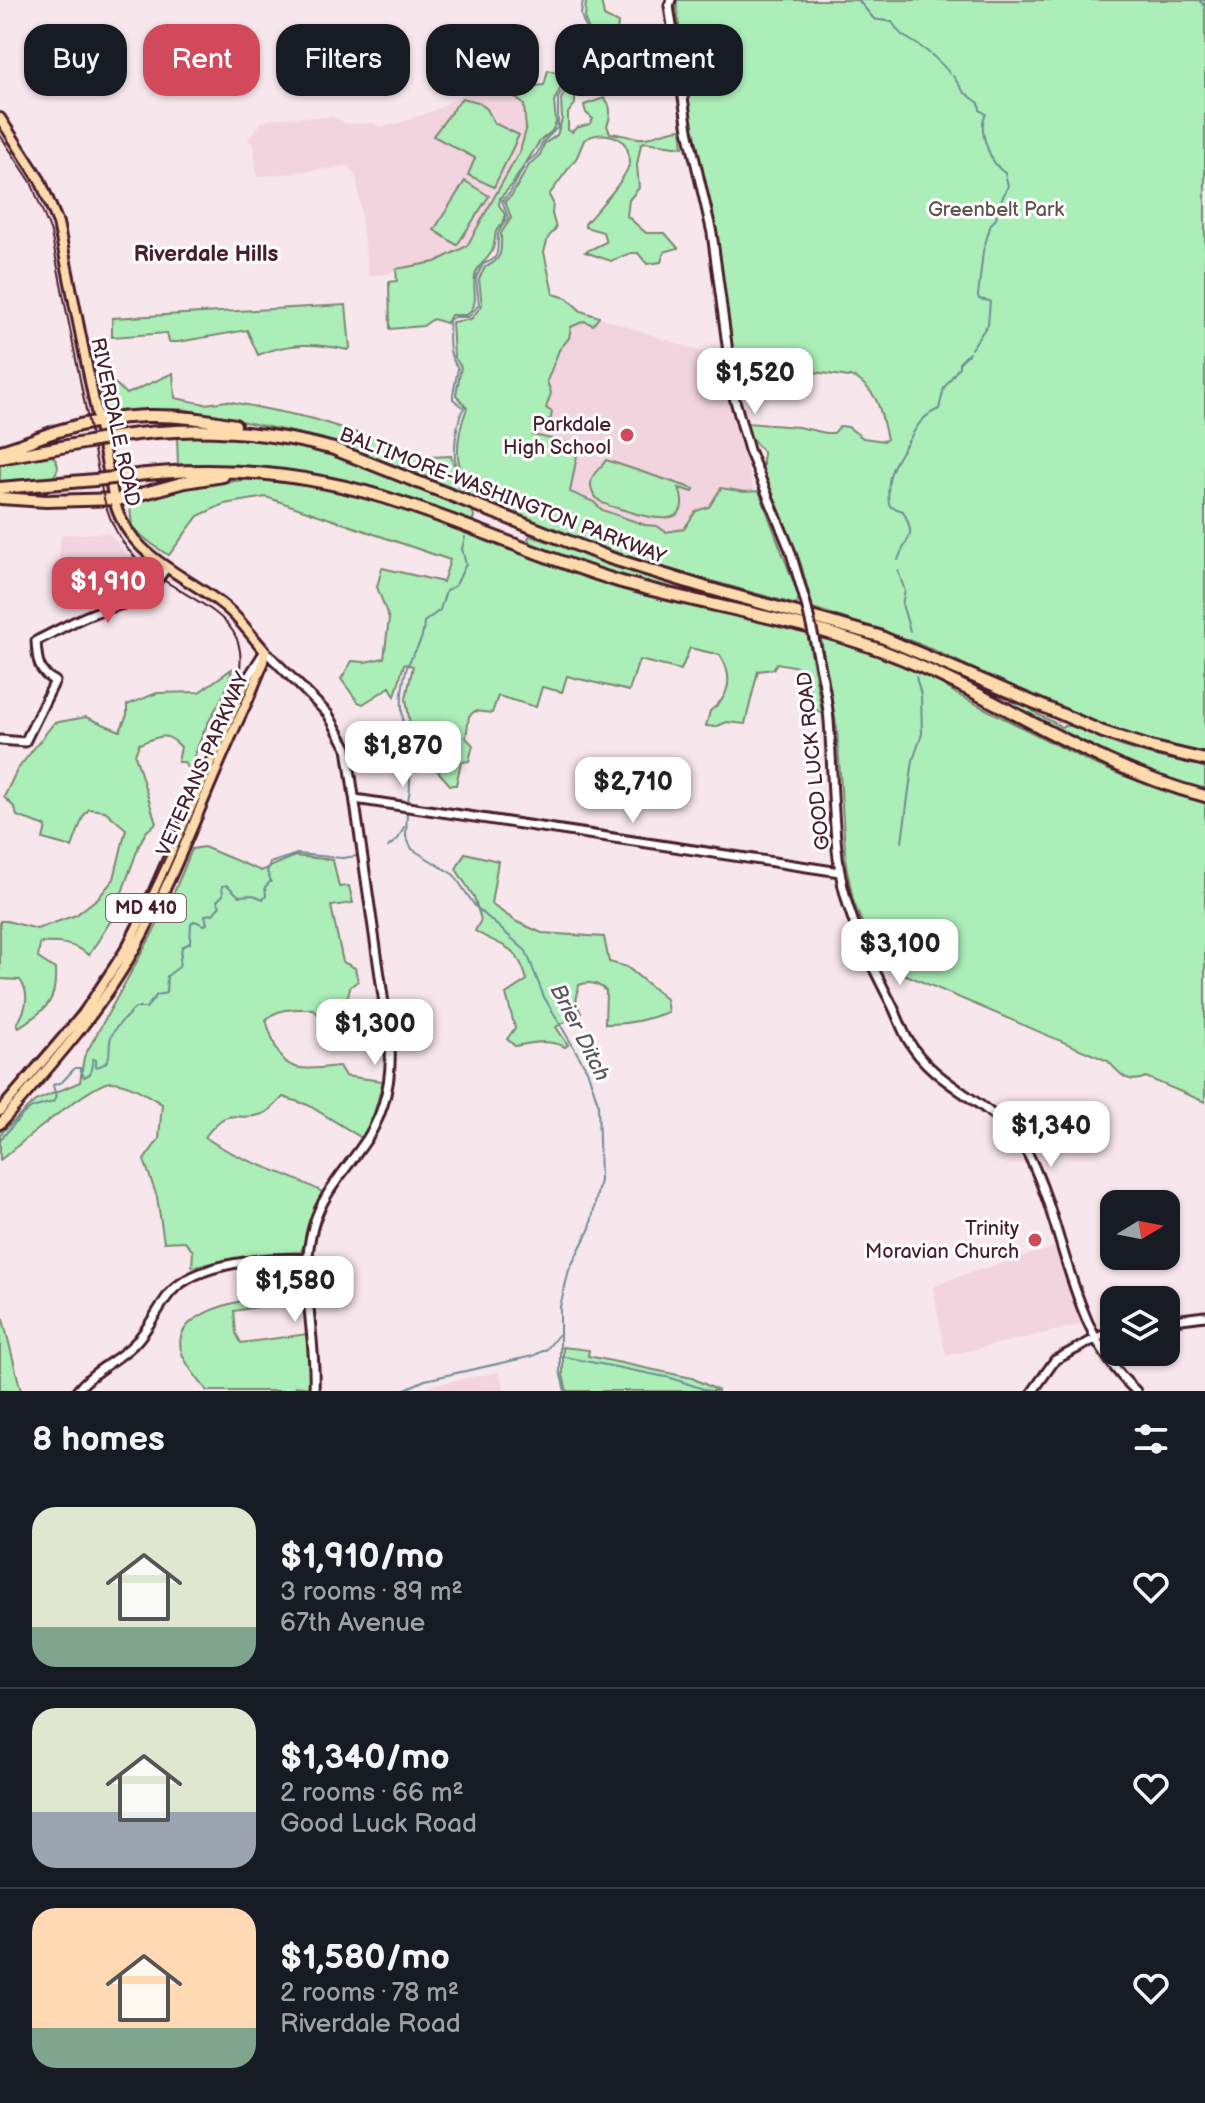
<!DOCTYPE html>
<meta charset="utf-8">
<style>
body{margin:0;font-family:"Balsamiq Sans",sans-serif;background:#20242c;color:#f1f3f6;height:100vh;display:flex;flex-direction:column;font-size:30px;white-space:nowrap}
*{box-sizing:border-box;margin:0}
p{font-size:26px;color:#9ea1a6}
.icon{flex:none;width:44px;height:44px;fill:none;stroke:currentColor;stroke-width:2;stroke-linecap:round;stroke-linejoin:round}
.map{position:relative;height:1391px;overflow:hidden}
.details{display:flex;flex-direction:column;background:#171b24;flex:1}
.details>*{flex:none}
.banner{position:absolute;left:24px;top:24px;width:800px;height:72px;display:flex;gap:16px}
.needle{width:52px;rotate:80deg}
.tools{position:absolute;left:1100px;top:1190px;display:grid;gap:16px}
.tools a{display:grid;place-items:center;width:80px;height:80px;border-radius:16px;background:#171b24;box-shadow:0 2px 6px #0004;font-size:40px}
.price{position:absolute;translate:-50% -68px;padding:0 18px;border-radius:16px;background:#fff;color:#222;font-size:26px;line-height:52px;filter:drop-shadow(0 2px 4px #0008)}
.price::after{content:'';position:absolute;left:50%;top:48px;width:24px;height:18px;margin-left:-12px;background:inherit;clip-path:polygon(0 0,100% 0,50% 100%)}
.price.current{background:#d1495b;color:#fff}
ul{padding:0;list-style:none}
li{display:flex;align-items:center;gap:24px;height:200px;padding:0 32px}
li+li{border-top:2px solid #363941}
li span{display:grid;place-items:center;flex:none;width:224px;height:160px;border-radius:24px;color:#555}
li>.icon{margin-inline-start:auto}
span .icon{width:96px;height:96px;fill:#fffc;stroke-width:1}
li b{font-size:34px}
h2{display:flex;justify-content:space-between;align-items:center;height:96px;padding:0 32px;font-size:34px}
.pill{padding:0 28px;border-radius:24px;background:#171b24;box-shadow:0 2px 6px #0004;font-size:28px;line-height:72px}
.pill.current{background:#d1495b;color:#fff}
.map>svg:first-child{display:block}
.built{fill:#f1d4de}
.green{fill:#aceeb8;stroke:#7b8672;stroke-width:2}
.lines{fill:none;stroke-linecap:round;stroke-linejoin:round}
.stream{stroke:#6d8d95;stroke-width:2}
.secondary-casing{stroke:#4a1f2b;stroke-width:13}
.primary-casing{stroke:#4a1f2b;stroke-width:14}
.highway-casing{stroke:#4a1f2b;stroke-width:16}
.secondary{stroke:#fff;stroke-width:7}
.primary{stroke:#fedbac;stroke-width:8}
.highway{stroke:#fedbac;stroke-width:10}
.tram{stroke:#4a1f2b;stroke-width:2}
.secondary-bridge-casing{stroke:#4a1f2b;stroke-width:13;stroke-linecap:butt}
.highway-bridge-casing{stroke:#4a1f2b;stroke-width:16;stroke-linecap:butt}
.secondary-bridge{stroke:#fff;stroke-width:7}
.highway-bridge{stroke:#fedbac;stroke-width:10}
.poi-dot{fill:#d1495b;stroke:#fff;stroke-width:3}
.labels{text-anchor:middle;stroke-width:6;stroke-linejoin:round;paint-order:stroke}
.shield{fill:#fff;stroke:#80626b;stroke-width:2}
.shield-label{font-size:18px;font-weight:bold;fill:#4a1f2b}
.park-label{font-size:20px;fill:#62534e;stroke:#fff}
.street-label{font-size:20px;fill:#4a1f2b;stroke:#fff}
.poi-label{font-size:20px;fill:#4a1f2b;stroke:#fff;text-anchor:end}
.neighbourhood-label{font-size:22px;font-weight:bold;fill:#4a1f2b;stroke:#fff}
.water-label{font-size:22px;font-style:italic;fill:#5c5660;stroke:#fff}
</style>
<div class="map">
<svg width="1205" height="1391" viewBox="0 0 1205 1391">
<rect width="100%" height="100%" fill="#f7e6ec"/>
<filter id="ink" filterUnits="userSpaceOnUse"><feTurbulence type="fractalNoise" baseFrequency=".0125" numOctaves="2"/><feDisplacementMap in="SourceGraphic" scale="16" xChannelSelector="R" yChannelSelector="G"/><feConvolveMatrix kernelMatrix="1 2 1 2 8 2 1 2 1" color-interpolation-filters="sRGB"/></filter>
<g filter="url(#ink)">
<path class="built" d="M506,89l18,16 2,25 -6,21 -53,95 -32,16 -39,7 -8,5 -20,1 -11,-96 -8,-13 -92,11 -3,-32 -6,-5 14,-18 16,-4 54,-1 14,7 28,-1 6,4 23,-5 32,-12 27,-15z
M556,303l164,55 13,63 26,85 -68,37 -189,-63z
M108,533l29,31 -26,31 -11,4 -14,-4 -13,-16 -12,-3 -9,-6 7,-12 2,-23z
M1056,1247l27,77 -137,32 -13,-69 27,-11z
M498,1372l7,19h-92l25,-7z"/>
<path class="green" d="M586,0h15l3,16 14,7 -4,40 2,5 10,1 1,6c-7,13 -21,11 -33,7v-16l14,-4 -10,-9 -4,1 -10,25 -9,6v19l-7,9v17l4,2 4,-4 14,-4 3,-5 -7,-6 -2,-8 20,-7c8,6 7,20 3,28l3,7c12,1 29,8 40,4 11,-4 18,-7 31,-8l2,18 -39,-5 -3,2 -4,21 2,23 -10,12 -2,16 19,17h19l13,15 -14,4 -3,10 -14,2 -9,-11h-7l-20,8 -26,-9 21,-10 -3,-10 -18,-5v-3c13,-16 37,-39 44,-59 0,-5 0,-14 -3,-19 -8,-14 -30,-14 -42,-6l-7,17 -28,38 4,8 -1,11 4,14 -8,10 -4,14 9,42 14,4 14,13 18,6 -6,8 -9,-4 -13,6 -2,11 -10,12 -12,31 4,12 -5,15 6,4 -1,6 -18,17 46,10 -9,47 24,10 8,8 43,15 12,1 9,6 18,-3 12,-18 13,-4 12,-19 24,4 14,-1 40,106 -2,8 -160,-45 -112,-40 -59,-26c1,-15 -7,-24 -8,-37 -1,-16 4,-36 9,-49l-11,-13 5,-28 -7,-10 -2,-35 19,-3 11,-14 -3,-26 6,-12c19,-7 16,-18 16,-34l10,-15 -6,-17 7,-6 17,-30 11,-10 4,-11 13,-9 5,-16 -1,-20 31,-47 1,-12 -8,-20z
M676,0h529v753l-77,-18 -77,-30 -128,-60 -110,-37 -12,-44 -38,-94v-18l-12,-15 -5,-14 52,4 28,6h8l6,-7 8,1 15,11 21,3 3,-2c-7,-28 -6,-43 -31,-61l-124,-18 -18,-142 -24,-99z
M548,70l19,6 -13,25 2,22 -4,8 -12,10 -29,45 -11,12 -1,7c1,2 6,8 6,11 1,6 -7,11 -9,16 -2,10 -1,17 -8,25 -4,6 -9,8 -12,15 -6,17 6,29 -9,43h-16l-4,8 -14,-4 -10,7 -33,3 -1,-47 8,-1 -1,-12 39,-7 32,-16 53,-95 6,-21 -2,-25 -18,-16 38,-4z
M462,98l16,4 9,7 7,14 25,12 -25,52 -26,-12 7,-17 -42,-22z
M465,181l24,15 -32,49 -23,-15z
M346,305l4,43 -2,2c-32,-7 -59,-8 -90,5l-11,-25 -69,12h-9l-2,-9 -55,4v-19z
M173,373l2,25 30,6 22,-3 59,12 28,6 116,38 21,-1 9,26 -1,11 -32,-16 -106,-39 -138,-29 -78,3 -8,-31 12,-3 18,16z
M197,434l64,3 69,14 138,55 5,4 1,7 -3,6c-48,-19 -96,-36 -146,-46 -48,-10 -98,-12 -147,-13l-1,-27z
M53,456c6,8 7,13 0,21l-53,5v-18z
M606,460l88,29 -1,3 -14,-4c16,44 -34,29 -55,22 -7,-2 -17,-4 -23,-8 -6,-4 -9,-10 -10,-16 -1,-13 10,-17 15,-26z
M256,479l83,12 60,16 190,70 218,54 15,82 -4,-1c-7,-14 -16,-29 -19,-45l-22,-4 -4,6 -15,2 -13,53 -18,-2 -12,5 -9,-1 4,-15c20,-14 24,-34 10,-56l-30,-7 -9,22 -42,-10 -10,31 -62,-15 -5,16 -20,-5 -6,20 -38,-11 -6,17 -17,-2 -6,5 -3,22 7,7 -4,16 -8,1 -5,23h-6l-14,-16 -20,-3 -10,-68 7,-32 -9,-2 -9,32 -5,-9 -27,17 -5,-2 -17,-23 11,-18 13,1 19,-4 5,-39 -12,-32 5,-19 61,14 7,-22 -184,-63 -42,7 -26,12 -29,39c-8,-3 -30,-21 -37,-28l-2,-20 8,-5 65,-18z
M530,536l36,11 25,11 106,32 1,2 -3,3c-57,-11 -112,-30 -165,-52l-2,-5z
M820,634l77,27 34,16 27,18 132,67 31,13 84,25v302l-59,-25c-18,8 -26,-3 -38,-16l-230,-98 -25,-63 -7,-35 -9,-136z
M232,669c-3,21 -15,36 -24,54 -8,16 -14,33 -18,50l-6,-11h-6l3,-15c-15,-17 -23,-10 -42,-3l-4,11 21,68 -10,9 -6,11 -27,74 -24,38c-16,-12 -30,-13 -49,-12l-2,15 17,11c2,34 -9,40 -36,58l-2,-3c9,-14 14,-30 3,-44l-20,-1v-58h7l30,8 39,-14 23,-18 15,-18 12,-50 -21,-18 -16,-2 -6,8 -11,30 -29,-8 3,-13 -29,-10 -2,-8 -11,-11 13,-27 37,-47 32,-6 34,14 7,-16v-10l30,-12 42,-1z
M1011,699c14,3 15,7 25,14 5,4 17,8 25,14 11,-5 24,5 35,9 35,16 72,24 109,30v24l-55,-17 -52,-20 -86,-46z
M204,847l57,24 34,-15 38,4 6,27 10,-1 4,17 -22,3 12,56 12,6 3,13 -8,6 -3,13 17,45 -35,3 -2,-24 -14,-15c-17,0 -34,-2 -47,11 16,51 22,52 73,46l6,10 38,5 -10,37 -11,20 -54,-33 -25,-8c-6,6 -12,14 -20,17 -29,10 -32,-12 -58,23 36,26 78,33 117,55l-21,60 -42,2 -67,13 1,-16 -9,-10 -20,1 -7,-45 -13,-37 15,-21 3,-35c-14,-8 -33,-22 -51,-22 -17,-1 -93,64 -111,78v-26l35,-33 45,-19 4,-25 87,-157 21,-51z
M465,853l33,8 -7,43 26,18 25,11 62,4 5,25 18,5 39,32 2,13c-21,8 -40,13 -63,12l1,-33c-8,-8 -17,-10 -27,-6l-3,17 5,11 -25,14 12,18 -3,2c-15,-8 -34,-4 -50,-1l-8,-7 8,-11 -9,-34 21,-14c-11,-38 -23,-31 -52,-49l6,-11 -7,-23 -18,-28z
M262,1297l1,9 -29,5 2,22 5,10 66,-9 4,19 -1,35 -14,-2 -3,5h-86c-8,-11 -21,-25 -25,-38 -14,-39 56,-52 80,-56z
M0,1307l21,84h-21z
M563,1347l26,3 -1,6 104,22 27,13h-152l-4,-16z"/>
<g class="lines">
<path class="stream" d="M858,0l16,19 18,3c4,5 7,12 13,15 16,9 34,22 45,37
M1199,0l6,7
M953,76l11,16 15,11 1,7 6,4c-9,15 4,50 19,59l3,13 -10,21 -2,12 -5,5 -8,27 -5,45 1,3 11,2 -2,23 -17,25
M463,490c2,-13 -6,-20 -8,-31 -1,-14 2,-41 9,-51l-11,-9v-4l5,-27c-12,-15 -8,-30 -9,-48l5,-3h15l10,-13 -3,-26 7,-14c18,-5 14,-13 15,-28 0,-7 7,-12 10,-18l-6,-18 8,-7 16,-30 11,-9 5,-11 16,-16v-29l31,-46 1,-11 -9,-26 2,-15
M898,560c8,-24 20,-20 5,-49l-12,-4 -2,-3c-3,-27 3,-38 17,-59 11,-18 14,-28 33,-36l5,-21 15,-21v-4l10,-10
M898,571l7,20 -3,13 8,27
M408,801c8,-36 -9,-71 -6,-108 1,-10 4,-27 10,-36 7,-13 12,-20 12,-35l16,-12 6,-19 10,-6 10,-21 -4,-15 3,-12
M407,811l-1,26 6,12 42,26 21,31 51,45 18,46 43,73 11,33 2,77 -10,48 -21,42 -9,37v49l111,22 38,13
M902,842l11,-82 9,-26 -1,-39 -5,-18
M388,847l10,-8 6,-12
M0,1140l23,-26 9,-6 21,-6 3,-5 -3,-12 9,-3 13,-14h5l4,9 6,-3 3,-15 3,1v7c19,-4 11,-17 15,-30 3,-11 17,-21 24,-29h11l11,-13 9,-2 1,-17 12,-9 3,-20 8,-4 1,-19 4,-3 9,4 3,-1 -2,-9 8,-1 7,-8 -3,-5 6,-6 -1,-9 5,-1 12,11 14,-1 10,4 3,-3 -1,-9 6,-6 -4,-9 3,-9 27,-9 45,4 15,-2
M560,1357v14l5,20
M401,1391l24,-11 108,-24 14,-7 11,-14"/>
<defs>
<path id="secondary" d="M671,0l-2,6 19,124 24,103 22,164 15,53 41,100 16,54
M814,638c6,27 13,55 15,83 4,50 3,102 11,151 8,47 29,88 50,129 7,13 11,27 18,39 29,51 95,64 121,116 38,76 40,174 107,235
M247,679l18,-28 63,63 19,34 43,297c2,37 -7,74 -30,104 -18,25 -39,48 -47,78 -15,55 4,108 1,164
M0,740l25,2 30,-61c-17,-8 -18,-22 -19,-40 19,-9 37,-20 58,-28 40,-15 46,-4 72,-45
M355,799l485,73
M1166,1321l39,-5
M77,1391c15,-20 39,-29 57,-47 15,-15 23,-35 36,-51 27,-31 98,-36 136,-34
M1033,1391l22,-31 59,-31"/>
<path id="primary" d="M0,118l40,62 18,43 56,277c15,57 67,72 109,105 16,12 28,31 42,46l-3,15 -14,34c-40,82 -69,170 -114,250 -36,65 -86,118 -134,174
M0,1111l83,-97 43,-65 19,-38 102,-232"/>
<path id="highway" d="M115,437c75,-12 145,-8 219,12l276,109 94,29 175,49 224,96 47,15 55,13
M0,451c20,-5 38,-14 58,-20 62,-19 114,-19 177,-6
M0,458l89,-16
M122,477c95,-13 190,-4 280,26 73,24 143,56 216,78 95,27 193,39 285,78 104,43 190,108 302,137
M0,488l95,-8
M0,498l46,3 76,-2 63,-17 38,-6"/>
</defs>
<use href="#secondary" class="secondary-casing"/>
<use href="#primary" class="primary-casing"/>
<use href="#highway" class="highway-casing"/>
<use href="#secondary" class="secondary"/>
<use href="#primary" class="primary"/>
<use href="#highway" class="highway"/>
<path class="tram" d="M0,135l31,47 20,51 51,258c7,30 18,54 41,74 53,45 124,48 88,137 -35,80 -65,165 -108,240 -33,60 -78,110 -123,160"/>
<defs>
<path id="secondary-bridge" d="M806,604l8,34"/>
<path id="highway-bridge" d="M89,442l26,-5
M95,480l27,-3"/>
</defs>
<use href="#secondary-bridge" class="secondary-bridge-casing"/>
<use href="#highway-bridge" class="highway-bridge-casing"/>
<use href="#secondary-bridge" class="secondary-bridge"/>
<use href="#highway-bridge" class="highway-bridge"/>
</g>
</g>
<g class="poi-dot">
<circle cx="627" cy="435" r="8"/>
<circle cx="1035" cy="1240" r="8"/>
</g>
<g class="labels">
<rect class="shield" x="106" y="894" width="80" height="28" rx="6"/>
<g class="shield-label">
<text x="146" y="914">MD 410</text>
</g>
<g class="park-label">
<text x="996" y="216">Greenbelt Park</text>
</g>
<g class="street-label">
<text transform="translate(116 422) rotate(78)" y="7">RIVERDALE ROAD</text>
<text transform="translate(503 495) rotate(21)" y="7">BALTIMORE-WASHINGTON PARKWAY</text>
<text transform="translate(813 761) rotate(-96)" y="7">GOOD LUCK ROAD</text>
<text transform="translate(202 764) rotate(-66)" y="7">VETERANS PARKWAY</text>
</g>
<g class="poi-label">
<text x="611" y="431">Parkdale<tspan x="611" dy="23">High School</tspan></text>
<text x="1019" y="1235">Trinity<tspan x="1019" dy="23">Moravian Church</tspan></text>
</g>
<g class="neighbourhood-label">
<text x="206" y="261">Riverdale Hills</text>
</g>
<g class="water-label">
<text transform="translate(581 1032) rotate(63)" y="8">Brier Ditch</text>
</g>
</g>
</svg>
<div class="tools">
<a><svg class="needle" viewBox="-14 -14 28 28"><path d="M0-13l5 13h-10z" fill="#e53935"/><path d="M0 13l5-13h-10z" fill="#9ea1a6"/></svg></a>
<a><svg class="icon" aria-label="layers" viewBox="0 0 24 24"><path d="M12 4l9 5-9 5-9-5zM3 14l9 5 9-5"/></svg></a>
</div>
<b class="price" style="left:755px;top:416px">$1,520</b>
<b class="price current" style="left:108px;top:625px">$1,910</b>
<b class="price" style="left:403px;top:789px">$1,870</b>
<b class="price" style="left:633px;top:825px">$2,710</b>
<b class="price" style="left:900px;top:987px">$3,100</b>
<b class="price" style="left:375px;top:1067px">$1,300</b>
<b class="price" style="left:1051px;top:1169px">$1,340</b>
<b class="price" style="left:295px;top:1324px">$1,580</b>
<div class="banner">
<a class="pill">Buy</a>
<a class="pill current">Rent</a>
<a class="pill">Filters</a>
<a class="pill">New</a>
<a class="pill">Apartment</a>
</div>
</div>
<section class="details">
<h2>8 homes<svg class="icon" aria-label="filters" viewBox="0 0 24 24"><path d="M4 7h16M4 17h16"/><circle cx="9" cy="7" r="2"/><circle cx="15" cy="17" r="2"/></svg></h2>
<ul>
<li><span style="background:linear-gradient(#dfe7d0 75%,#7fa58c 0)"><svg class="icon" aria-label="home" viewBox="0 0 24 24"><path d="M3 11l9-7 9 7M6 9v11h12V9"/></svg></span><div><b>$1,910/mo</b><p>3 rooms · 89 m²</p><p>67th Avenue</p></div><svg class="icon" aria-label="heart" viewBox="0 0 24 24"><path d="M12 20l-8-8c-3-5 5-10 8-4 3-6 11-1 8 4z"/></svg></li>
<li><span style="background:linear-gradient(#dfe7d0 65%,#9aa5b1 0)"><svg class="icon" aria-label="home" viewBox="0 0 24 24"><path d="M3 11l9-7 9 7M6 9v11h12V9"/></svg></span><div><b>$1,340/mo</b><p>2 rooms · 66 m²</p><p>Good Luck Road</p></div><svg class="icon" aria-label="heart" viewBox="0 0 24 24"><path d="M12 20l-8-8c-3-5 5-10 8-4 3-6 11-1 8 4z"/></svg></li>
<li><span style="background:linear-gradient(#ffd9b3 75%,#7fa58c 0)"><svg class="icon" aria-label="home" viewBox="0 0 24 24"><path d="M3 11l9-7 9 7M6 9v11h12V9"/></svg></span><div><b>$1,580/mo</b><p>2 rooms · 78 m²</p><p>Riverdale Road</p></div><svg class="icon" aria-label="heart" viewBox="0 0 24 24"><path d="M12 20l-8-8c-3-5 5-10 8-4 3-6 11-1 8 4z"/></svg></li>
</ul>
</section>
